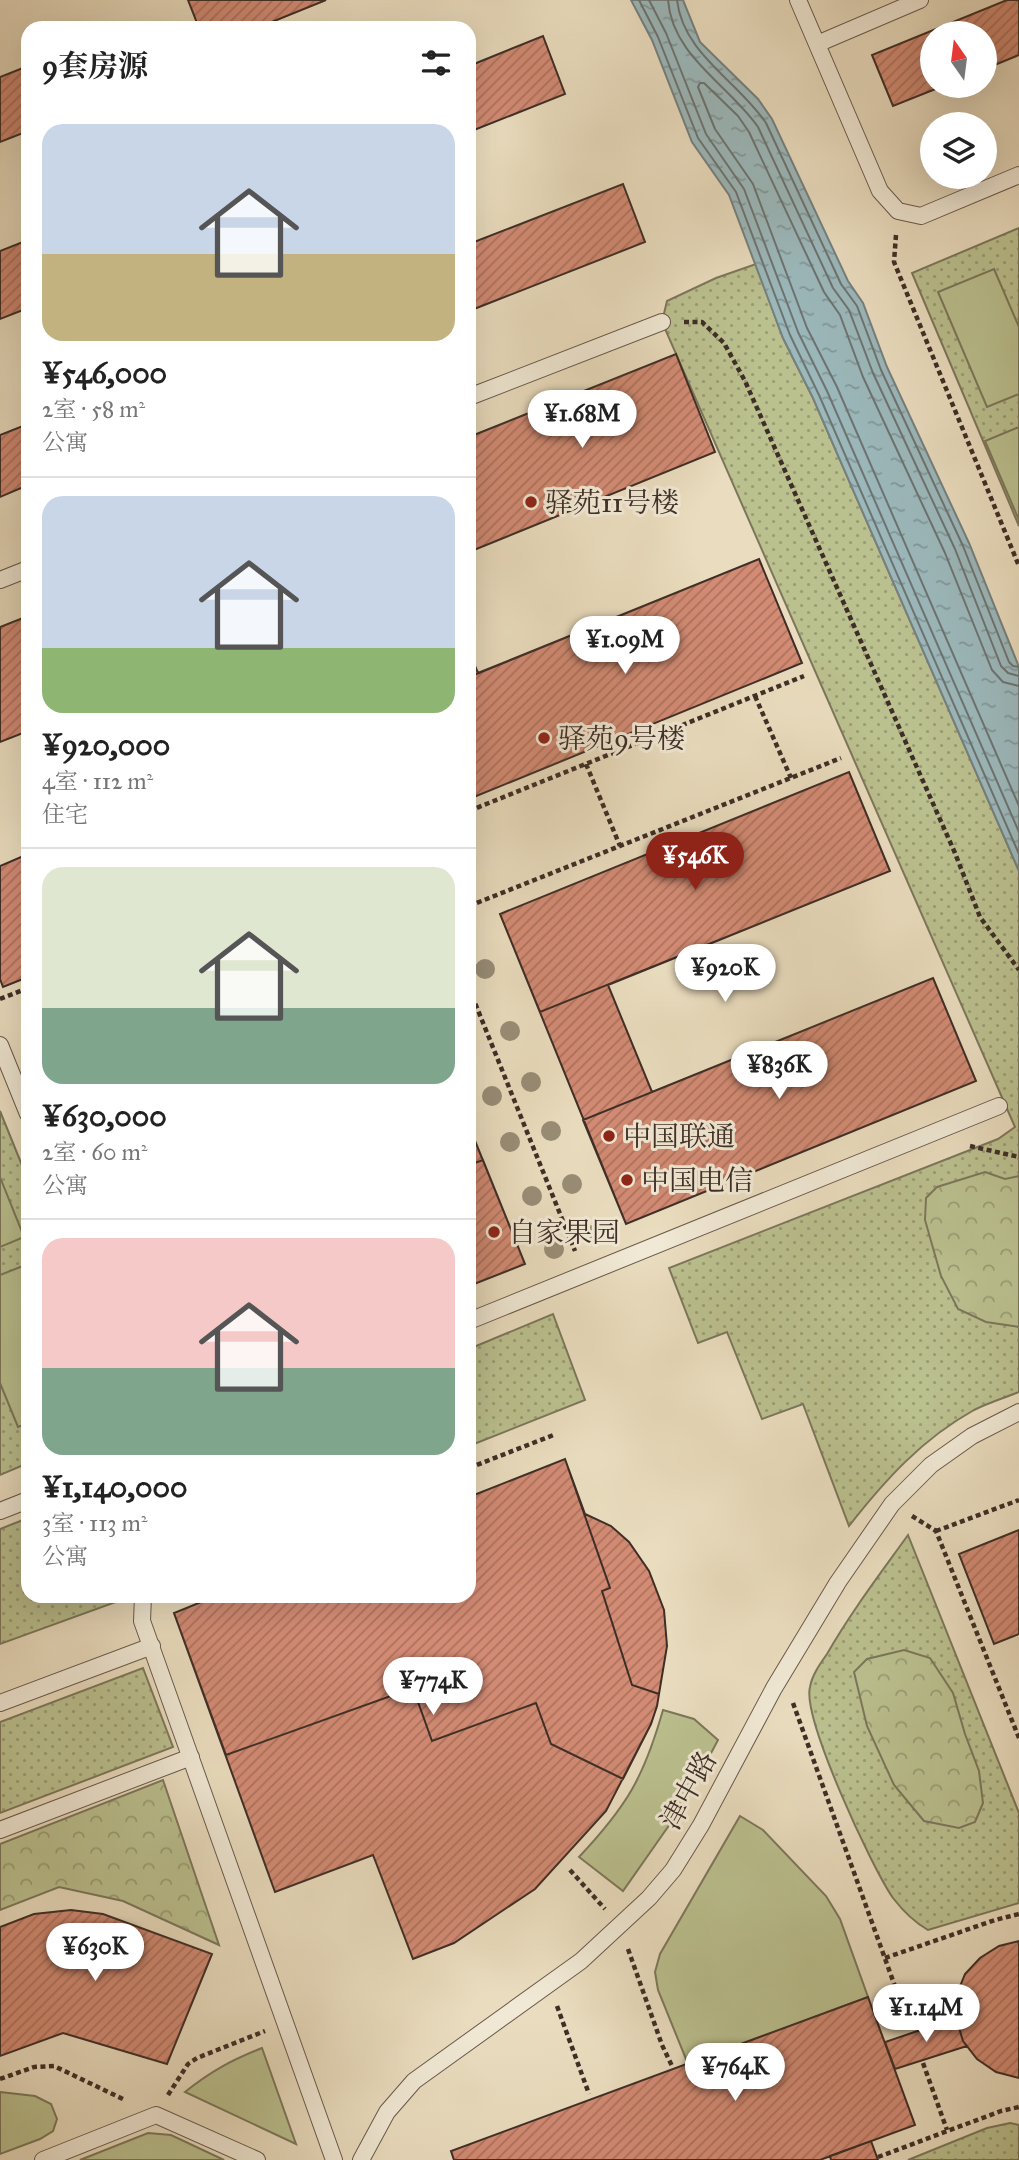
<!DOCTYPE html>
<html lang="zh">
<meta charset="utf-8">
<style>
body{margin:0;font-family:"IM FELL Great Primer","Noto Serif SC",serif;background:#f6f6f6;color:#222;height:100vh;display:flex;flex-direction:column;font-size:26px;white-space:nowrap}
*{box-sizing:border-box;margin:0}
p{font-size:23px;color:#767676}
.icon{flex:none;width:38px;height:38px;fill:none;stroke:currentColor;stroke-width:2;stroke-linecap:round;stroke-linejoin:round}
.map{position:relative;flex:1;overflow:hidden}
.panel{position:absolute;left:21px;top:21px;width:455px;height:1582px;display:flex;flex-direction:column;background:#fff;border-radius:21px;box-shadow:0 7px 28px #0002}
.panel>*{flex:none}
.needle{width:46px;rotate:346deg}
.fabs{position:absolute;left:920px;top:21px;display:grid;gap:14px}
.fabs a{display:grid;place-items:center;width:77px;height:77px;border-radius:50%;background:#fff;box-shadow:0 7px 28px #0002;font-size:35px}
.price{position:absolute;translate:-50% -60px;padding:0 16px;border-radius:24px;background:#fff;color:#222;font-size:23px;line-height:46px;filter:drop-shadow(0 2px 4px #0008)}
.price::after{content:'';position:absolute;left:50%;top:42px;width:21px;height:16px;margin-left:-10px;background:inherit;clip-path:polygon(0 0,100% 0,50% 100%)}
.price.active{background:#8f2418;color:#fff}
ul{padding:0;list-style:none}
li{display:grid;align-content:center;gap:14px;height:371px;padding:0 21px}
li+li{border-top:2px solid #e0e0e0}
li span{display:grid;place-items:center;height:217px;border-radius:21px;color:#555}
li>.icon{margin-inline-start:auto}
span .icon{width:126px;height:126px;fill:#fffc;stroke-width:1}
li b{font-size:30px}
h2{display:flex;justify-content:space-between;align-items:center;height:84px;padding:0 21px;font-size:30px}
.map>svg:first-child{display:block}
.grass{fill:url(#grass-dots);stroke:#7c775b;stroke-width:2}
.forest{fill:url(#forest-crowns);stroke:#7c775b;stroke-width:2}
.garden{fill:#bbc08f;stroke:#7c775b;stroke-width:2}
.water{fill:url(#water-ripples);stroke:#768180;stroke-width:2}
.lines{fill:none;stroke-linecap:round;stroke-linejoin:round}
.shore{stroke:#6d7472;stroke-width:2}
.building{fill:url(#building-hatch);stroke:#3e2e27;stroke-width:2}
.lane-casing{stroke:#695a4d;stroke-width:18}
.path{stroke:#3e2e27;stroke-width:4.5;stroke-dasharray:5 3.5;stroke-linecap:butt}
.lane{stroke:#f1e9d5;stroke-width:16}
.tree{fill:#998d77}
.poi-dot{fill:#8f2418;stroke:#f1e9d5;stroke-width:2.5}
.labels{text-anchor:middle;stroke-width:6;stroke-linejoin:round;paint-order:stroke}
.poi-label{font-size:28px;fill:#3e2e27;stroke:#f1e9d5;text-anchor:start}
.street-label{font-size:28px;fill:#3e2e27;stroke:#f1e9d5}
</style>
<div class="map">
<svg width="1019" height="2160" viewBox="0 0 1019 2160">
<defs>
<pattern id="grass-dots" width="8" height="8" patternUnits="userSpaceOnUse" patternTransform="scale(1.75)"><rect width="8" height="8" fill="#bbc08f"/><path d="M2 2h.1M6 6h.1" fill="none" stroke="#999c75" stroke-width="1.8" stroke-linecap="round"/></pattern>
<pattern id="forest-crowns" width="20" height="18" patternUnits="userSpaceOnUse" patternTransform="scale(1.75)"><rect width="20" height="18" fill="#bbc08f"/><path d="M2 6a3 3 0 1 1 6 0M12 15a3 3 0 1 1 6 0" fill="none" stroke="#999c75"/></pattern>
<pattern id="water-ripples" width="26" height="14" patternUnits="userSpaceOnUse" patternTransform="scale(1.75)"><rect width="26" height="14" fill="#9cb9bc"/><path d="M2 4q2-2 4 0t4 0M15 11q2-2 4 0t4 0" fill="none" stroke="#819799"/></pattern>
<pattern id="building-hatch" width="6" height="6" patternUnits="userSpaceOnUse" patternTransform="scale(1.75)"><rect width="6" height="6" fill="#d38b74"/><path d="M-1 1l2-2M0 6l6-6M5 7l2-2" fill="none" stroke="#ad725f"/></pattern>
</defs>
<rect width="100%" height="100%" fill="#eaddbf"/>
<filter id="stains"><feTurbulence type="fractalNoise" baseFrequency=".00286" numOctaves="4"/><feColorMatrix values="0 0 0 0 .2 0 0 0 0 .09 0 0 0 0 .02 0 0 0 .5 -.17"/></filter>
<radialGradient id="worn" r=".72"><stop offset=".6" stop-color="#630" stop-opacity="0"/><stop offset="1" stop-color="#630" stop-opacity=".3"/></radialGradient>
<path class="grass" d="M1019,228v298l-107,-253z
M756,264l27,74 30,60 206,473v521c-15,6 -31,11 -45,18 -52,29 -89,70 -125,116l-46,-122 -41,15 -35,-87 -29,11 -29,-75 329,-129 17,-12 -353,-805 5,-21 49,-23z
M0,1111l28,69v283l-28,12z
M553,1314l32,86 -116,46v-97z
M28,1518v78h97l-1,3 -124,45v-115z
M908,1535l111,278v90l-91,27c-14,-8 -25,-19 -35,-32 -21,-30 -91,-180 -83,-211 2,-12 10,-23 17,-33 24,-42 53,-80 81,-119z
M143,1668l30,79 -173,66v-91z
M1010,2123l9,2v35h-111l79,-32z"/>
<path class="forest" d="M985,1172l20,7 14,-3v151l-33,-5 -28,-13 -17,-33 -16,-56 1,-22 11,-11z
M904,1650l26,8 23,35 12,41 14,37 4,32 -8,19 -16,6 -35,-7 -30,-36 -27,-59 -13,-54 13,-13z
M163,1780l56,165 -96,-44 -64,-14 -59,23v-66z"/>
<path class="garden" d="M994,269l25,58v67l-32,13 -49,-115z
M1019,427v93l-34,-79z
M0,1177l24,60 -24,10z
M28,1264v159l-10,4 -18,-44v-108z
M663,1710l31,9 24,21 -34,64 -61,87 -44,-34c48,-51 65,-80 84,-147z
M740,1816l23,14 63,66 14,23 28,78 -180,67 -30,-74 -3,-18 5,-18z
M262,2048l34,96 -111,-52c26,-21 47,-32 77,-44z
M0,2092l35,4 16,8 6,15 -4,12 -13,8 -40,15z
M148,2133l23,2 53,25h-144z"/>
<path class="water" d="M631,0h52l17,42 58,57 14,20 76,162 15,22 24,64 82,176 50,124v204l-206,-473 -30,-60 -54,-143 -37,-53 -40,-102z"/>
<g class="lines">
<path class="shore" d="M639,0l19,37 40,101 38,54 54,143 29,60 200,459
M649,0l17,33 40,101 38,55 54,143 29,59 192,441
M668,0c4,56 61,85 90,127l75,161 16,22 24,63 82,176 46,117 7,7 11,3
M677,0c6,54 61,81 89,123l75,161 16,22 24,64 82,176 46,116 4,4 6,1
M1019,686l-16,-4 -11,-12 -47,-117 -82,-176 -23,-62 -16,-23 -75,-160 -11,-16 -34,-33h-4l-2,4 17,42 38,55 54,144 30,59 182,419"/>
</g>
<path class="building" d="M188,0h138l-69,28h-58z
M1007,0h12v55l-34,14v-36h-52v53h10l-50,20 -21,-51z
M543,36l22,58 -96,38v-66z
M28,66v65l-28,11v-65z
M623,184l22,58 -176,69v-67z
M28,240v68l-28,11v-68z
M676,354l39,98 -246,100v-115z
M676,354l39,98 -246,100v-115z
M28,424v61l-28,12v-62z
M759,559l43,104 -333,136v-147l9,21z
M759,559l43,104 -333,136v-122z
M28,616v115l-28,11v-115z
M28,616v115l-28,11v-115z
M849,772l41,99 -282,114 44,107 281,-114 43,103 -350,143 -126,-310z
M849,772l41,99 -350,141 -40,-98z
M28,854v123l-25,10 -3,-8v-113z
M28,854v123l-25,10 -3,-8v-113z
M933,978l43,103 -350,143 -43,-104z
M469,1126l56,138 -56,22z
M483,1160l42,104 -56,22v-121z
M565,1459l45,129 -8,3 30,94 27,9 -2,12 -6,18 -45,87 -71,78 -81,54 -41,16 -40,-104 -98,37 -101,-279 42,-17h253v-99z
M565,1459l20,55 26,12 18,16 20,29 15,39 3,36 -10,60 -6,18 -28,55 -72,-35 -15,-41 -104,38 -19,-53 -187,67 -52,-142 42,-17h253v-99z
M1019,1530v104l-25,10 -35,-90z
M71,1910l32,4 109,40 -45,110 -104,-31 -63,23v-129l34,-13z
M1019,1941v137l-23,-6 -19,-13 -14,-18 -7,-23 1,-24 8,-20 15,-16 19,-12z
M868,1997l47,128 -95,35h-366l-3,-9z
M956,2018l7,23 4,5 -72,23 -10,-27z
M871,2141l7,19h-47l-1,-4z"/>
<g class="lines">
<defs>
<path id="lane" d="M798,0l82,191 18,20 23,5 98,-41
M817,44l103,-44
M469,397l193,-75
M0,580l28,-11
M0,1045l28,69
M469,1321l530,-215
M0,1511l28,-11
M143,1596l-1,25 192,539
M0,1703l152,-57
M0,1830l191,-73
M43,2160l113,-45 101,45
M361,2160l26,-48 27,-31 167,-120 68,-63 24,-28 28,-45 73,-137 64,-106 54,-78 39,-39 41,-29 47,-24"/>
</defs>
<use href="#lane" class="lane-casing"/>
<path class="path" d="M896,235l-2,27 125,304
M684,322h18l22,21 21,38 210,472 25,64 39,53
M755,696l36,82
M586,764l34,82
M469,811l335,-135
M469,906l372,-148
M469,988l106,263
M0,999l28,-11
M970,1146l49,11
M469,1468l87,-34
M912,1516l24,15 83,207
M936,1531l83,-31
M793,1703l117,325
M570,1870l35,39
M628,1949l34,96 10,21
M885,1958l110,-38 24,-6
M557,2006l32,88
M923,2063l24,67
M0,2079l34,-12 20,-1 71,34
M168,2095l20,-31 9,-6 68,-27
M878,2157l123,-46 18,-4"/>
<use href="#lane" class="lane"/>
</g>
<g class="tree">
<circle cx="485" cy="969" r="10"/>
<circle cx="510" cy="1031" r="10"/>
<circle cx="531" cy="1082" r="10"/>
<circle cx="492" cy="1096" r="10"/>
<circle cx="551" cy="1131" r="10"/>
<circle cx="510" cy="1142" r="10"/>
<circle cx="572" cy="1184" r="10"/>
<circle cx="532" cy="1196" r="10"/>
<circle cx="593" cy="1235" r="10"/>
<circle cx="554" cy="1249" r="10"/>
</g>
<g class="poi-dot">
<circle cx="531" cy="502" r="7"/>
<circle cx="544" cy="738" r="7"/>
<circle cx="609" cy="1136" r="7"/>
<circle cx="627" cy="1180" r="7"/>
<circle cx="494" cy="1232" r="7"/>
</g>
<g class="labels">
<g class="poi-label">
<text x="545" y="512">驿苑11号楼</text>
<text x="558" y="748">驿苑9号楼</text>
<text x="623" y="1146">中国联通</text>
<text x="641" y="1190">中国电信</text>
<text x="508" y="1242">自家果园</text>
</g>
<g class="street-label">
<text transform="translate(688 1790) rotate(-61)" y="10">津中路</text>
</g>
</g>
<rect width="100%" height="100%" filter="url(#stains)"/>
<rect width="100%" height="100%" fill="url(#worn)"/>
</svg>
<div class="fabs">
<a><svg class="needle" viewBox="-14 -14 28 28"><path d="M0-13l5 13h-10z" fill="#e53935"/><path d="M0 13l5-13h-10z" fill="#767676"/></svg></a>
<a><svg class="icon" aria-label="layers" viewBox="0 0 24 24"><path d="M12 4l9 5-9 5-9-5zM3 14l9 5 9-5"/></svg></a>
</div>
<b class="price" style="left:582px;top:450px">¥1.68M</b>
<b class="price" style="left:625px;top:676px">¥1.09M</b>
<b class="price active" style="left:695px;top:892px">¥546K</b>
<b class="price" style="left:725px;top:1004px">¥920K</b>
<b class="price" style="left:779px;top:1101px">¥836K</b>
<b class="price" style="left:433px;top:1717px">¥774K</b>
<b class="price" style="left:95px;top:1983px">¥630K</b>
<b class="price" style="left:926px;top:2044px">¥1.14M</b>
<b class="price" style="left:735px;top:2103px">¥764K</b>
<section class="panel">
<h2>9套房源<svg class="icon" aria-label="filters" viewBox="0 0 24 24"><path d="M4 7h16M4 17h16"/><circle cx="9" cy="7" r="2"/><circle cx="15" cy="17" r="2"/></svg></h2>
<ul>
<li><span style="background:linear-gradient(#c9d6e8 60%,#c2b280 0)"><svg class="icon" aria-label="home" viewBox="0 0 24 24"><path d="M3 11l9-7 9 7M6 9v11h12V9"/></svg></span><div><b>¥546,000</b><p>2室 · 58 m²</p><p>公寓</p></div></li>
<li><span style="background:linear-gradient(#c9d6e8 70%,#8fb573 0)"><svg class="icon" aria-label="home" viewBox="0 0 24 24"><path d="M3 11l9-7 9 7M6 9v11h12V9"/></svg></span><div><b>¥920,000</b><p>4室 · 112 m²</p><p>住宅</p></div></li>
<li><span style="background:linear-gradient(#dfe7d0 65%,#7fa58c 0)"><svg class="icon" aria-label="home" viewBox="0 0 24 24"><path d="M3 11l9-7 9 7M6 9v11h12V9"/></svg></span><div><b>¥630,000</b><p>2室 · 60 m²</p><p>公寓</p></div></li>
<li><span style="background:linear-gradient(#f6c9c9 60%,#7fa58c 0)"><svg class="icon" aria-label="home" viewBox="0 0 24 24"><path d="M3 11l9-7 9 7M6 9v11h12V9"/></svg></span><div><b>¥1,140,000</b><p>3室 · 113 m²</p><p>公寓</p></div></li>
</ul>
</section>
</div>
